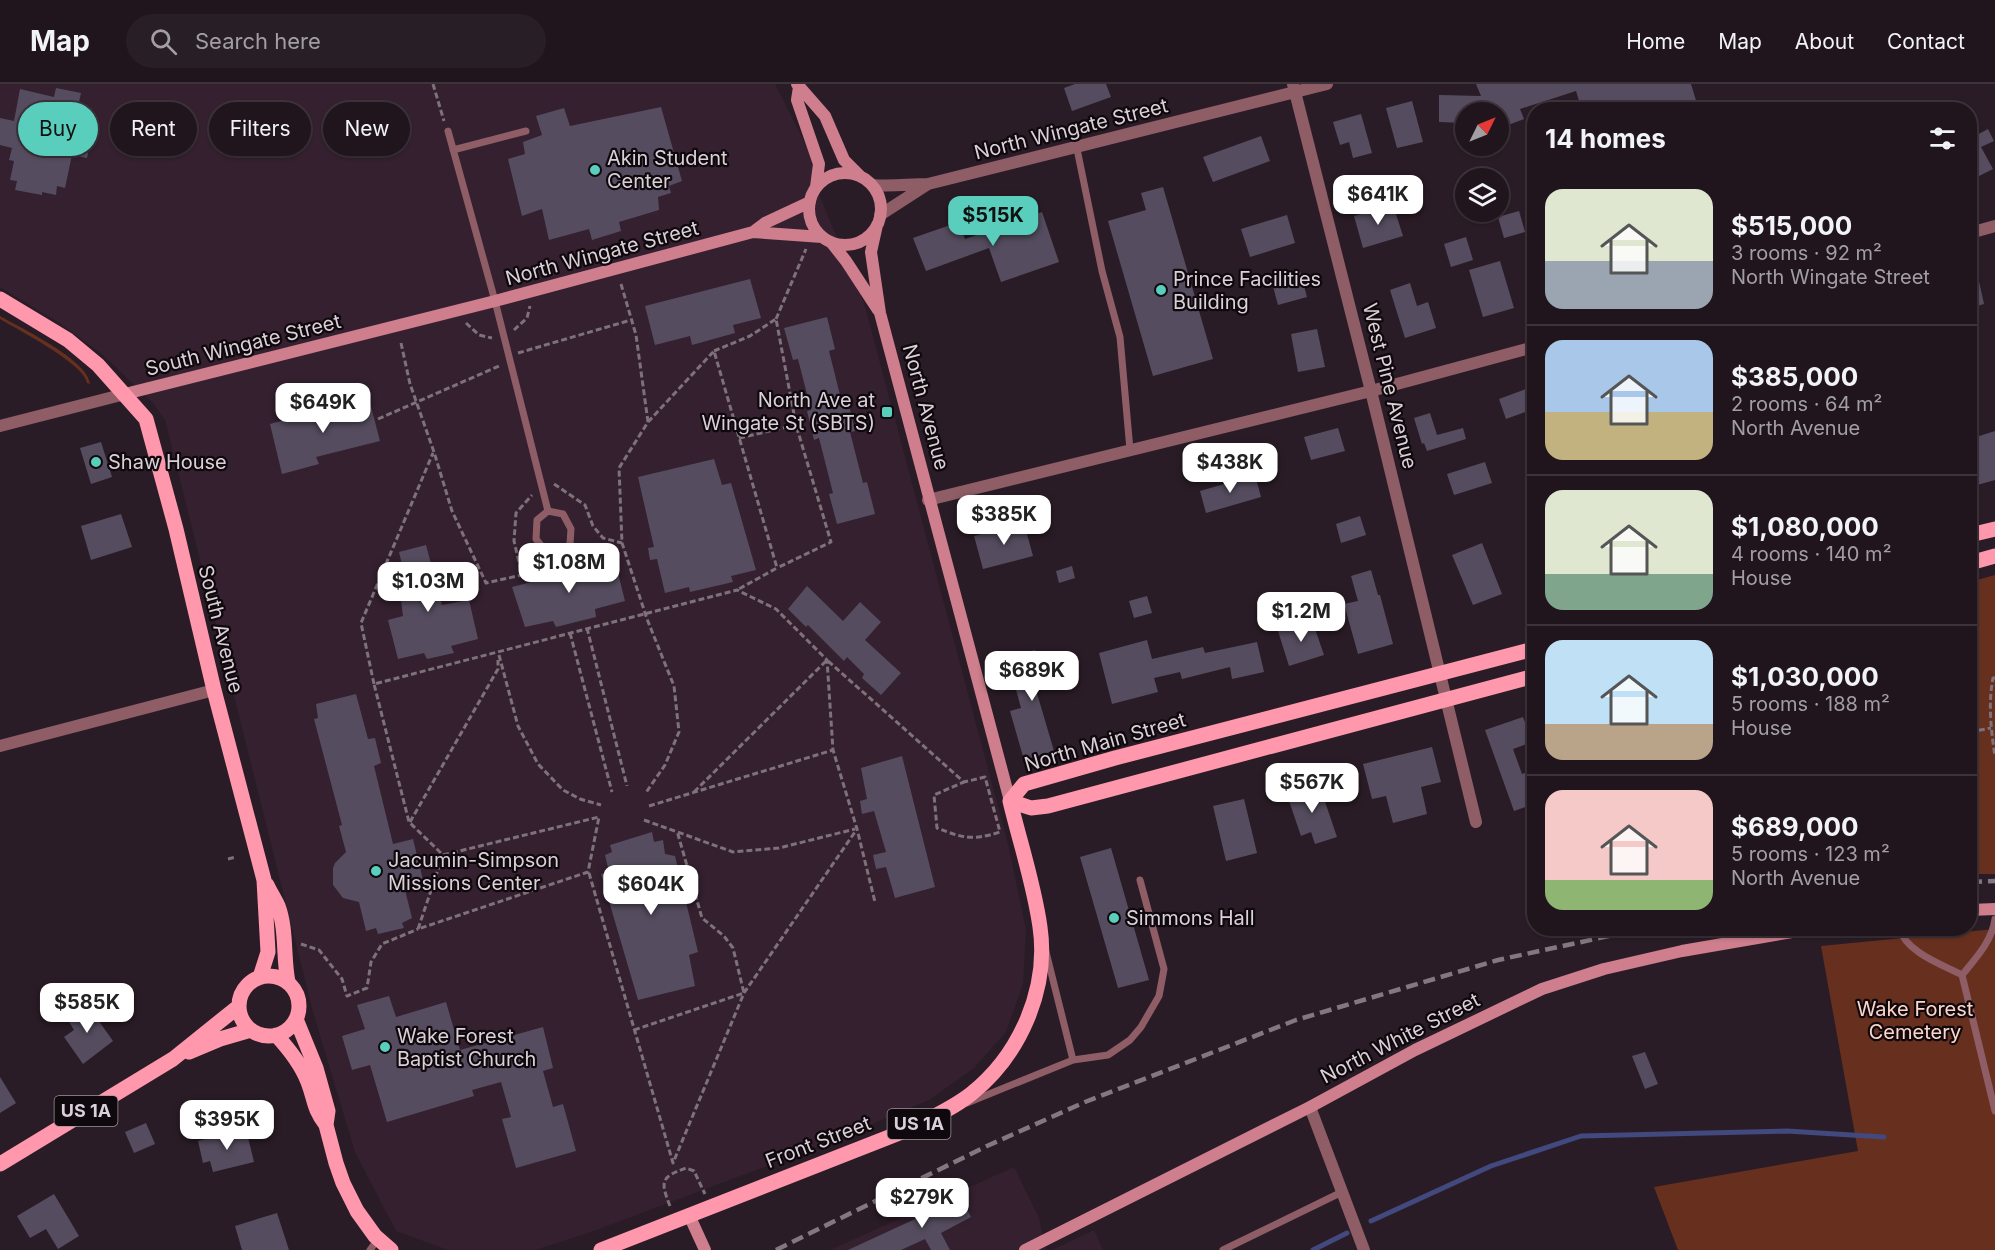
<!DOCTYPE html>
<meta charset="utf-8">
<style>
body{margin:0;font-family:Inter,sans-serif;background:#281e25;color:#f1f3f6;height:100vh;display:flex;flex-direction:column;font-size:22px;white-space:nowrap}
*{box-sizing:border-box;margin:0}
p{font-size:20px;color:#a29fa3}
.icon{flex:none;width:33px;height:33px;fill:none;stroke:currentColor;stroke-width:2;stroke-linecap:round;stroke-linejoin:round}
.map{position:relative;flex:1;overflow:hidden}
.sheet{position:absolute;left:1527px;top:18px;width:450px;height:834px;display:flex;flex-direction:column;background:#20151c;border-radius:24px;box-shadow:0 2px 4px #0004,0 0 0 2px #3d343b}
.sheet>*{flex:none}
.hud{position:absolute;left:18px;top:18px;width:570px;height:54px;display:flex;gap:12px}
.needle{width:39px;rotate:47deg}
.tools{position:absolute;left:1455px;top:18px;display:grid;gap:12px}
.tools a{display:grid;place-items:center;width:54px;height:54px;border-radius:50%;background:#20151c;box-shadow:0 2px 4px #0004,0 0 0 2px #3d343b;font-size:30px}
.price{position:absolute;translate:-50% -51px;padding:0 14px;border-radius:12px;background:#fff;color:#222;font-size:20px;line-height:39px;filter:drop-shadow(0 2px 3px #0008)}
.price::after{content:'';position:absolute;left:50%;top:36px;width:18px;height:14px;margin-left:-9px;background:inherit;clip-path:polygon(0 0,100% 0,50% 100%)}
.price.selected{background:#5acebd;color:#111}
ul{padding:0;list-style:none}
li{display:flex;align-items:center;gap:18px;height:150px;padding:0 18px}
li+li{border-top:2px solid #3d343b}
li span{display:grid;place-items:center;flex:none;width:168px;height:120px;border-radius:18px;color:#555}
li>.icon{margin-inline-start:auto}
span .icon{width:72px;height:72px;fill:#fffc;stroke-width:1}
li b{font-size:26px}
h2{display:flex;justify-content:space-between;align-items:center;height:72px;padding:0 18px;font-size:26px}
.chip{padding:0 21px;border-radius:27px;background:#20151c;box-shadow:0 2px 4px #0004,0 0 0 2px #3d343b;font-size:21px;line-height:54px}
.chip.selected{background:#5acebd;color:#111}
header{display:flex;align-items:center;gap:36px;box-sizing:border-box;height:84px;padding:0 30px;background:#20151c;border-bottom:2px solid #3d343b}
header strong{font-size:28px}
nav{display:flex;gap:33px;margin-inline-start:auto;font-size:21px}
.search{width:420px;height:54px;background:#281e25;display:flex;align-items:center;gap:15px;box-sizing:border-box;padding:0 21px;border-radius:33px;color:#a29fa3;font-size:22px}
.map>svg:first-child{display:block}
.built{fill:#34202f}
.green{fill:#67301e}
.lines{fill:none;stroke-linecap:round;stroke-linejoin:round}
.stream{stroke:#41497e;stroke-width:5}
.building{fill:#554d5f}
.path{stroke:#7d717a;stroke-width:3;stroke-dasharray:6 3;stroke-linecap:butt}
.lane{stroke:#8f5d66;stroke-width:7}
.street{stroke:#8f5d66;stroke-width:12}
.secondary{stroke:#ce7e8d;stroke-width:12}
.primary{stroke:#ff98ac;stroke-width:15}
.rail{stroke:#847880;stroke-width:4.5;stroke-dasharray:12 6;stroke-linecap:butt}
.poi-dot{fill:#5acebd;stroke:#0f080d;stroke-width:2}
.labels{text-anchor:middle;stroke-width:4.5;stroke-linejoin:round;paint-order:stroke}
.shield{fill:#0f080d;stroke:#9d949a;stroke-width:1.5}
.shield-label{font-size:18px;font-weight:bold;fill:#dad0d7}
.street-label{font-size:20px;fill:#dad0d7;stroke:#0f080d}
.poi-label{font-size:20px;fill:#dad0d7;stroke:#0f080d;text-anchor:start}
.park-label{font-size:20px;fill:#fdd6c9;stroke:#0f080d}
</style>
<header>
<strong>Map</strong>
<div class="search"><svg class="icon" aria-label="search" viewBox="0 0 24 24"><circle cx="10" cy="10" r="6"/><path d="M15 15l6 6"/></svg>Search here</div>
<nav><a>Home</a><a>Map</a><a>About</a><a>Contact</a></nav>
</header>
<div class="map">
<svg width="1995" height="1166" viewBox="0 0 1995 1166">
<rect width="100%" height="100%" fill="#2a1c26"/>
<path class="built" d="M0,0h775l35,70 6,33 48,116 144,541 18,86 -3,54 -17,48 -32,36 -45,32 -117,49 -221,83 -56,18h-87l-52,-19 -41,-79 -42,-140 -148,-592 -12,-17 -51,-49 -44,-32 -58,-35z
M1014,1083l25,51 7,32h-216z
M1094,1146l9,20h-51z"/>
<path class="green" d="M0,232c21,12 88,44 90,68l-3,-1c-1,-18 -70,-54 -87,-64z
M1995,491v299h-20l-5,-41v-251z
M1995,845v321h-317l-24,-63 204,-36 -37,-205z"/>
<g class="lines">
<path class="stream" d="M1371,1137l120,-55 90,-30 206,-5 97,6
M1313,1166l34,-17"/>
</g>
<path class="building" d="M1075,0h31l5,13 -39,14 -8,-23z
M1476,0h215l7,23 -8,3h-65l-2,-8 -20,8h-6l-3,-7 -13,4 -5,-16 -56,18 4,10 -21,8 -5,-15h-32v11l-27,-1v-27l42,1z
M56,4l25,5 -6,26 19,5 -7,34 -15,-3 -7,33 -8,-2 -1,9 -14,-3v3l-27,-5 2,-9 -7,-1 4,-19 -5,-1 3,-12 -12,-3v-27l14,3 6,-32 34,8z
M1412,17l11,41 -26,6 -11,-40z
M661,23l21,74 -13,5 2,7 -13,4 1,13 -40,12 2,9 -29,9 -3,-11 -40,11 -7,-31 -20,7 -14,-57 17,-5 -2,-12 19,-7 -6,-19 28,-8 6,18z
M1361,30l11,39 -19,5 -4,-16 -9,3 -7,-23z
M1970,41l5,11 13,-7 6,12 -13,6 12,22 -20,10 -3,-7z
M1261,52l9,25 -57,21 -10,-25z
M1163,103l50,172 -60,17 -45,-155 38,-11 -5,-17z
M1393,121l10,31 -40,12 -9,-32z
M1519,127l6,21 -21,6 -6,-21z
M1042,128l17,50 -58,20 -12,-34 -63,23 -13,-33 46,-16 6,17z
M1287,131l8,28 -45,14 -9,-28z
M1466,153l7,23 -22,7 -7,-23z
M1500,177l14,47 -31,9 -14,-47z
M1975,179l9,41 -14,4v-44z
M1300,187l7,26 -29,8 -7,-26z
M750,195l11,39 -28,7 2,8 -43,12 -2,-9 -35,9 -10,-39z
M1410,199l7,23 11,-4 8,26 -31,10 -15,-48z
M827,233l8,32 -6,2 13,52 6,-2 7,30 -5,1 13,51 4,-1 8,32 -38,10 -8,-30 4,-1 -14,-55 -5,2 -7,-29 4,-1 -13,-51 -5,1 -9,-32z
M1317,245l8,38 -27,5 -7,-38z
M1534,302v23l-28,10 -7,-20z
M369,315l11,42 -64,16 3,7 -37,10 -12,-50 18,-5 -2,-3 36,-10 2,5z
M1430,329l7,22 26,-7 3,11 -39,12 -3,-8 -2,1 -8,-26z
M1338,344l7,23 -34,9 -7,-23z
M1995,347v49l-25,7v-48z
M101,358l11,35 -21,7 -11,-36z
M714,375l8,26 9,-2 25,87 -25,6 2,6 -43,10 -1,-5 -24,6 -8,-34 -7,1 -2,-12 6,-1 -16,-70z
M1485,378l7,21 -38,12 -7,-21z
M1255,391l6,22 -55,16 -6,-22z
M121,430l11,33 -41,13 -10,-34z
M1360,432l6,19 -25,8 -5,-19z
M1024,439l9,33 -50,13 -9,-33z
M1482,459l20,51 -29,11 -21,-50z
M426,461l16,60 27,-5 9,39 -27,7 3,7 -27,6 -3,-6 -26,6 -10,-39 15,-4 -2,-16 9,-2 -11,-46z
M615,477l10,40 -30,8 1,8 -40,10 -3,-6 -28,6 -13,-40 31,-8v-7l38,-10 2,7z
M1072,482l3,12 -16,5 -3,-12z
M1371,486l7,25h2l13,49 -35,10 -14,-50 14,-3 -7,-25z
M807,502l36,35 17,-19 21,20 -16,18 36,33 -20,22 -19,-17 2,-4 -17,-17 -3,4 -36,-36 -2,2 -18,-18z
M1147,512l5,17 -18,5 -5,-17z
M1312,536l12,35 -35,11 -11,-35z
M1147,556l5,19 51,-12 2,6 52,-11 7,30 -32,7 -2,-12 -48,12 -2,-7 -26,6 4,14 -46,12 -13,-51z
M1035,566l4,14 16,-4 6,23 -25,7 18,61 -30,9 -14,-49 11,-3 -14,-51z
M356,610l12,45 7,-1 6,25 -7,3 19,78 20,-5 11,45 -19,6 7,28 -10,5 2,5 -26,6 -2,-6 -10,3 -7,-29 -16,-4 -10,-13v-17l2,-5 11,-11 -7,-26 3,-1 -28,-106 4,-1 -2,-14z
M1523,633l9,25 -19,7 9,25 7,-2 5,14v18l-20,7 -29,-81z
M1432,663l9,35 -20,5 6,27 -34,9 -7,-27 -14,3 -9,-35z
M902,672l33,131 -40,11 -9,-31 -10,2 -3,-14 13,-3 -12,-41 -12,3 -2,-13 7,-2 -6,-31z
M1319,700l18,53 -22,7 -4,-12 -10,4 -14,-41z
M1244,715l13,54 -31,8 -13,-55z
M652,748l2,10 9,-2 2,14 10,2 23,96 -9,3 6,31 -57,14 -37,-126 8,-2 -4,-17 7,-3 -2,-7z
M1111,764l38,132 -31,8 -38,-131z
M389,912l7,21 50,-15 14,48 83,-23 10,41 -10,3 10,36 10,-3 13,47 -60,17 -14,-49 9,-2 -10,-35 -29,8 2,6 -87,26 -17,-57 -18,5 -10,-34 23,-7 -8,-24z
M86,919l27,38 -30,23 -19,-27 10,-7 -8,-13z
M1645,968l13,32 -13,5 -13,-33z
M0,993l16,26 -16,10z
M146,1039l9,21 -21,9 -9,-21z
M246,1045l8,33 -41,10 -3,-11 -7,2 -5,-22z
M54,1110l25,42 -21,13 -12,-20 -16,9 -13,-22z
M959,1110l12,23 -30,16 9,17h-19l-6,-11 -24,11h-53l67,-31 -1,-2z
M277,1129l12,37h-47l-7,-24z"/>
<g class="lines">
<path class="path" d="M433,0l11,37
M621,200l15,51 12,87 -29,46 3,75 25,76 27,67 5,46 -14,33 -20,29
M776,235l30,-70
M466,239l13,12 13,3
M514,246l13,-12 3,-12
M401,259l9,41 24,68 18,59 34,72 36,-8 -8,-34 2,-28 16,-18
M714,267l36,-15 26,-17 20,106 35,117 -54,26
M518,269l113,-33
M378,335l121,-53
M648,338l66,-71 63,217 -40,22
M739,354l57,-13
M554,400l31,21 8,21 10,12 19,5
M587,544l40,158
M570,549l42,159
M499,571l19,71 20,38 25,26 17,9 21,6
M1995,594h-2c-5,25 -2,53 2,78
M374,600l-13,-61 72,-170
M1970,648l21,-4
M694,708l133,-132 137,122 21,-5 15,55c-28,9 -37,6 -63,-4l-3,-33 30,-13
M649,722l184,-56
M644,736l89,32 46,-4 76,-19
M410,738l88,-153v-9
M443,771l-25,74 170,-57 11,-55 -156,38 -34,-33 -35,-138 363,-94 39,19 51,51 6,90 24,79 18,73
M228,775l8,-2
M589,789l84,290 71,-170 113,-164
M301,860l18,6 23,29 5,17 20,-8 4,-26 11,-18 36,-15
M634,946l110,-37 -11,-45 -9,-12 -22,-18 -25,-87
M670,1122c-10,-25 -9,-29 16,-38l8,3 11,23"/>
<path class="lane" d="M448,47l47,170 53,210 -11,9 -1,19 10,13h15l9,-8 1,-15 -8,-15 -15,-3
M1077,65l25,122 18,66 10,113
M453,66l73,-19
M1899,844c8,25 42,36 63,47 14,-17 30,-34 33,-56
M1962,891l33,136
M1073,976l35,-5 22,-15 11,-13 18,-31 5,-27 -24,-89
M967,1019l106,-43 -27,-108
M370,1166l8,-11
M1223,1166l119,-58"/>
<path class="street" d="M1293,0l78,307 105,431
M872,101c19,2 37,-1 56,-1l399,-100
M880,131l48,-31
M1970,149l25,-7
M0,342l125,-32
M928,416l443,-109 163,-44
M0,662l214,-56
M1310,1023l54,143"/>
<path class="secondary" d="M797,0l28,32 19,44 16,16
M799,3l-2,13 22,64 -3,23
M809 125a36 36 0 1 1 72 0a36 36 0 1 1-72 0Z
M877,141l-6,27 9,61 130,488
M753,148l69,5
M831,158l15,19 32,49
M125,310l370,-93 258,-69 12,-9 45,-21
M1970,826l25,-1
M689,1131l16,35
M1025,1166l285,-143 105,-57 127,-61 62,-20 78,-18 134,-23"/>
<path class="primary" d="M0,215l68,41 30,25 48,54 30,110 38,161 50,190 4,72 -8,25
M1970,451l25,-6
M1970,479l25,-7
M1010,717l14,-17 91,-26 419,-109
M1010,717l21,7 17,-2 486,-130
M267,801c3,7 8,14 11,21 9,24 5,52 10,76
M239 922a30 30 0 1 1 60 0a30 30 0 1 1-60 0Z
M296,935l20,49 12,43 -2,14 10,38 7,20 14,28 18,25 16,14
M276,951c13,14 25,29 32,47 7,18 5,26 18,43
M189,968l31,-13 31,-9
M0,1080l173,-105 66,-53
M601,1166l306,-120c22,-11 45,-21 64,-36 49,-39 78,-105 69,-167 -6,-43 -20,-84 -30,-126"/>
<path class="rail" d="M1970,798l25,-1
M776,1166l211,-104 98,-44 211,-82 202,-60 148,-32"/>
</g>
<g class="poi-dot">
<circle cx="595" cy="86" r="6"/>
<circle cx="1161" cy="206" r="6"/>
<rect x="881" y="322" width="12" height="12" rx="3"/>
<circle cx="96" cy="378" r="6"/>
<circle cx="376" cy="787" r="6"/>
<circle cx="1114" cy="834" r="6"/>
<circle cx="385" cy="963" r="6"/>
</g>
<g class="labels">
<g class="shield">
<rect x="54.5" y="1012" width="63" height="30" rx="4.5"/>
<rect x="887.5" y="1025" width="63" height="30" rx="4.5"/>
</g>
<g class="shield-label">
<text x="86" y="1033">US 1A</text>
<text x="919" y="1046">US 1A</text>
</g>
<g class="street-label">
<text transform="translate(1071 45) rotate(-14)" y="7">North Wingate Street</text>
<text transform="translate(602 169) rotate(-15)" y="7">North Wingate Street</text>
<text transform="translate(243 261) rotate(-14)" y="7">South Wingate Street</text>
<text transform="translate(1390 302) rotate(76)" y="7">West Pine Avenue</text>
<text transform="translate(926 323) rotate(75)" y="7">North Avenue</text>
<text transform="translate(221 545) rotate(76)" y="7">South Avenue</text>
<text transform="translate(1105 658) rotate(-16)" y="7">North Main Street</text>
<text transform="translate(1400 954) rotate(-27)" y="7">North White Street</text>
<text transform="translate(818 1058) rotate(-21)" y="7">Front Street</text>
</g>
<g class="poi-label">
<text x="607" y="81">Akin Student<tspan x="607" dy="23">Center</tspan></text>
<text x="1173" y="202">Prince Facilities<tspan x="1173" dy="23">Building</tspan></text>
<text x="875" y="323" text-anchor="end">North Ave at<tspan x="875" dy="23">Wingate St (SBTS)</tspan></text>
<text x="108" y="385">Shaw House</text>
<text x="388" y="783">Jacumin-Simpson<tspan x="388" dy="23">Missions Center</tspan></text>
<text x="1126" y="841">Simmons Hall</text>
<text x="397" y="959">Wake Forest<tspan x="397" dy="23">Baptist Church</tspan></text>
</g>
<g class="park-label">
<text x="1915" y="932">Wake Forest<tspan x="1915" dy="23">Cemetery</tspan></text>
</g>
</g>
</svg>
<div class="tools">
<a><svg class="needle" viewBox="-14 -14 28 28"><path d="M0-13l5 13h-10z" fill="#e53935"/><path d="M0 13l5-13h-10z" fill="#a29fa3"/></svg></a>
<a><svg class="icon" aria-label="layers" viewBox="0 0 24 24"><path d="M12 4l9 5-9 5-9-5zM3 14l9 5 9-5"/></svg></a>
</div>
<b class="price" style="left:1378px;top:142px">$641K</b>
<b class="price selected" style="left:993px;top:163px">$515K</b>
<b class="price" style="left:323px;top:350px">$649K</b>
<b class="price" style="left:1230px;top:410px">$438K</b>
<b class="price" style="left:1004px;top:462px">$385K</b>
<b class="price" style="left:569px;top:510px">$1.08M</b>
<b class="price" style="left:428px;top:529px">$1.03M</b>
<b class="price" style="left:1301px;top:559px">$1.2M</b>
<b class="price" style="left:1032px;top:618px">$689K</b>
<b class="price" style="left:1312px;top:730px">$567K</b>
<b class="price" style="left:651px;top:832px">$604K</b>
<b class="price" style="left:87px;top:950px">$585K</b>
<b class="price" style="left:227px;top:1067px">$395K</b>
<b class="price" style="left:922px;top:1145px">$279K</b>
<div class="hud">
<a class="chip selected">Buy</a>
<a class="chip">Rent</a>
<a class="chip">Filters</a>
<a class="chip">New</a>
</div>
<section class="sheet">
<h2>14 homes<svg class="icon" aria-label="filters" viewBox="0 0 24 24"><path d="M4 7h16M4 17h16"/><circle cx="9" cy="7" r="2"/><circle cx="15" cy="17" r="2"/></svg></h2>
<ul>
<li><span style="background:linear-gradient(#dfe7d0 60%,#9aa5b1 0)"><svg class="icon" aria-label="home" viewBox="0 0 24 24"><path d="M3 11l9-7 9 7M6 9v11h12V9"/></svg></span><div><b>$515,000</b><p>3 rooms · 92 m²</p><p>North Wingate Street</p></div></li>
<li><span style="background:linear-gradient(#a9c7e8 60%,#c2b280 0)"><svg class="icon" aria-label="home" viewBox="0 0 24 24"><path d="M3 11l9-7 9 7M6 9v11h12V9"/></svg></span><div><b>$385,000</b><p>2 rooms · 64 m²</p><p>North Avenue</p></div></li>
<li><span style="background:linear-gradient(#dfe7d0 70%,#7fa58c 0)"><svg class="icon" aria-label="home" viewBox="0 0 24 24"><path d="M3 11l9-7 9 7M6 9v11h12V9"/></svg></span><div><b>$1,080,000</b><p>4 rooms · 140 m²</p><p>House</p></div></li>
<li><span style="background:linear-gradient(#bfe0f5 70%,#b9a48a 0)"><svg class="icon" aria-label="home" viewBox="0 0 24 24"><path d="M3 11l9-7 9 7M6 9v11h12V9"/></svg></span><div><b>$1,030,000</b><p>5 rooms · 188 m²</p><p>House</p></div></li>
<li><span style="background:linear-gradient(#f6c9c9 75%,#8fb573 0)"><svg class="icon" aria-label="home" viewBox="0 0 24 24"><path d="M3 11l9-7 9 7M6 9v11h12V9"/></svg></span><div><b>$689,000</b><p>5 rooms · 123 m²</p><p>North Avenue</p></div></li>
</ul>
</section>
</div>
